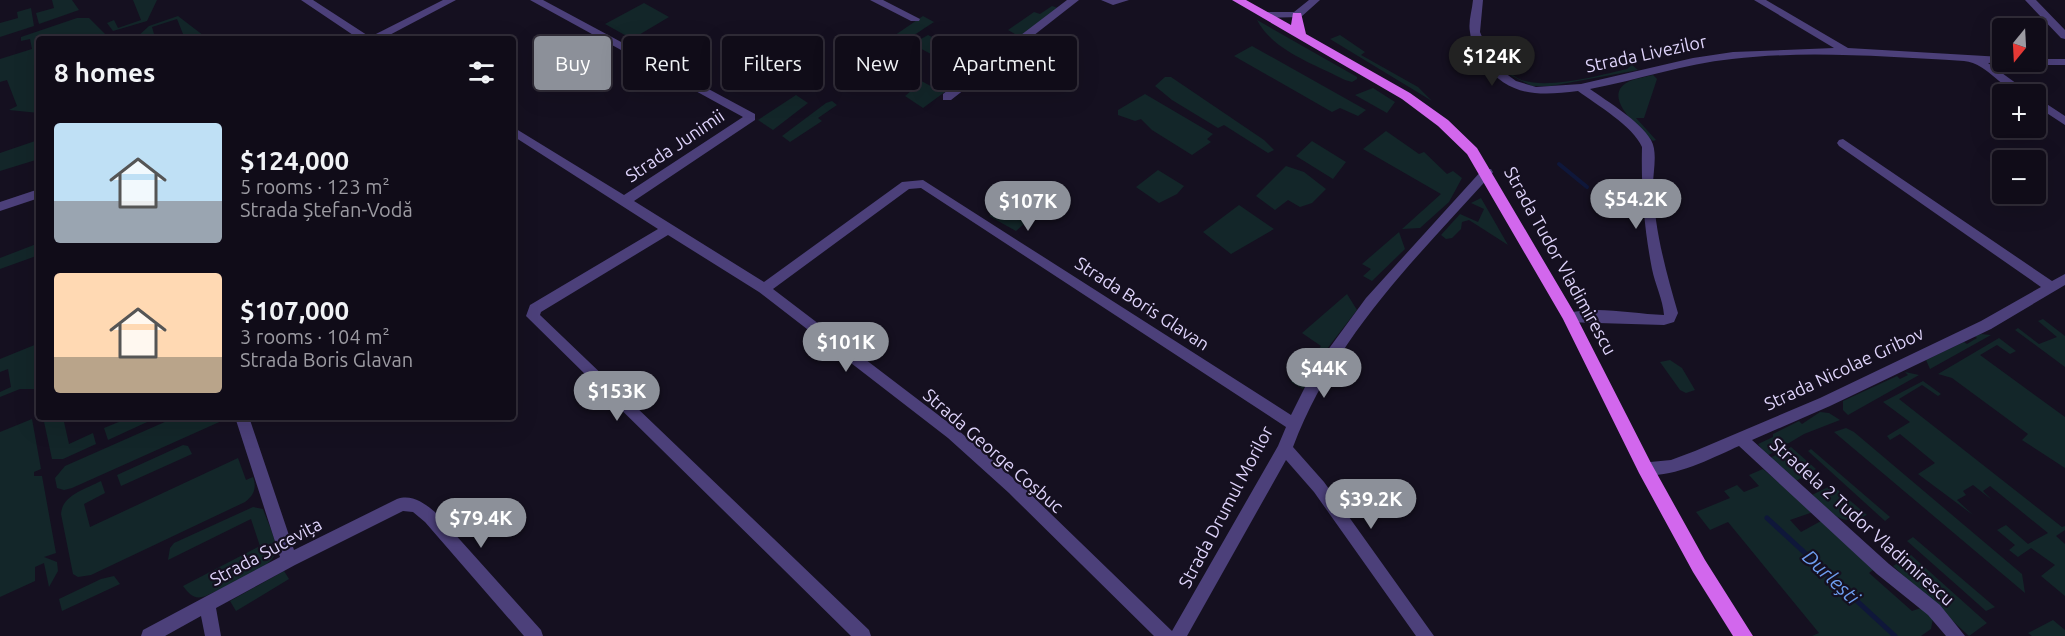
<!DOCTYPE html>
<meta charset="utf-8">
<style>
body{margin:0;font-family:Ubuntu,sans-serif;background:#191521;color:#f1f3f6;height:100vh;display:flex;flex-direction:column;font-size:22px;white-space:nowrap}
*{box-sizing:border-box;margin:0}
p{font-size:20px;color:#9c9ba2}
.icon{flex:none;width:33px;height:33px;fill:none;stroke:currentColor;stroke-width:2;stroke-linecap:round;stroke-linejoin:round}
.map{position:relative;flex:1;overflow:hidden}
.sheet{position:absolute;left:36px;top:36px;width:480px;height:384px;display:flex;flex-direction:column;background:#100c18;border-radius:6px;box-shadow:0 6px 24px #0002,0 0 0 2px #302c37}
.sheet>*{flex:none}
.top-card{position:absolute;left:534px;top:36px;width:570px;height:54px;display:flex;gap:12px}
.needle{width:39px;rotate:198deg}
.fabs{position:absolute;left:1992px;top:18px;display:grid;gap:12px}
.fabs a{display:grid;place-items:center;width:54px;height:54px;border-radius:6px;background:#100c18;box-shadow:0 6px 24px #0002,0 0 0 2px #302c37;font-size:30px}
.price{position:absolute;translate:-50% -51px;padding:0 14px;border-radius:21px;background:#8c9099;color:#fff;font-size:20px;line-height:39px;filter:drop-shadow(0 2px 3px #0008)}
.price::after{content:'';position:absolute;left:50%;top:36px;width:18px;height:14px;margin-left:-9px;background:inherit;clip-path:polygon(0 0,100% 0,50% 100%)}
.price.on{background:#222;color:#fff}
ul{padding:0;list-style:none}
li{display:flex;align-items:center;gap:18px;height:150px;padding:0 18px}
li span{display:grid;place-items:center;flex:none;width:168px;height:120px;border-radius:6px;color:#555}
li>.icon{margin-inline-start:auto}
span .icon{width:72px;height:72px;fill:#fffc;stroke-width:1}
li b{font-size:26px}
h2{display:flex;justify-content:space-between;align-items:center;height:72px;padding:0 18px;font-size:26px}
.tag{padding:0 21px;border-radius:6px;background:#100c18;box-shadow:0 6px 24px #0002,0 0 0 2px #302c37;font-size:21px;line-height:54px}
.tag.on{background:#8c9099;color:#fff}
.map>svg:first-child{display:block}
.green{fill:#132629}
.lines{fill:none;stroke-linecap:round;stroke-linejoin:round}
.stream-far1{stroke:#0f173a;stroke-width:4}
.stream{stroke:#0f173a;stroke-width:5}
.minor{fill:#4c407a;fill-rule:evenodd}
.major{fill:#d267ed;fill-rule:evenodd}
.labels{text-anchor:middle;stroke-width:4.5;stroke-linejoin:round;paint-order:stroke}
.street-label{font-size:18px;fill:#ded3fa;stroke:#151020}
.water-label{font-size:20px;font-style:italic;fill:#6d9cee;stroke:#151020}
</style>
<div class="map">
<svg width="2065" height="636" viewBox="0 0 2065 636">
<rect width="100%" height="100%" fill="#151020"/>
<path class="green" d="M52,0h20l7,10 -40,14 -3,-11 18,-5z
M133,0h24l-10,21 -34,10 -6,-8 7,-3 4,8 23,-8z
M644,3l25,14 -37,22 -27,-15z
M1052,6l6,2 -38,29 -12,-7 26,-18 6,2z
M31,8l3,18 -34,11v-14l18,-5 -1,-6z
M178,16l30,23h-23l-8,-20 -25,8 2,7 -19,5 14,-13z
M923,16l11,6 -58,38 -4,2 -9,-5z
M77,18h12l16,16 -14,5h-52v74l-30,-3 8,-4 -10,-26 -7,2v-23l32,-10 -2,-10 -9,2v-4z
M1257,20l100,57v2l-5,3 -7,-2c-30,-16 -72,-29 -88,-60z
M928,35l55,29 -60,44 -18,-12 12,-10 -28,-15 -18,12 -9,-3 24,-18 54,29 25,-19 -53,-28z
M1340,35l25,17 -4,3 57,32 14,14 -102,-62z
M1252,46l114,64 -8,6 -18,-8 -8,4 -98,-56z
M1497,46c4,9 9,23 16,29 21,19 88,0 114,-6l5,-4 6,5 -87,16h-19l-26,-13 -15,-26z
M1653,75l4,4 -13,39h-8l20,22 -3,1c-12,-11 -55,-46 -23,-60 7,-3 16,-4 23,-6z
M1165,77h6l93,63 10,10 -6,3 -44,-28 -6,3 -46,-28 -17,-14z
M1373,88l22,14 -8,11 -32,-18z
M1145,94l68,40 -6,5 4,3 -19,13 -40,-25 -11,-11 -6,2 -17,-6v-5z
M796,95l12,8 -35,27 -15,-10z
M832,101l5,4 -19,13 4,3 -32,21 -8,-6 44,-33z
M1386,131l33,23 5,-2 23,22 6,-3 9,7 -13,24 -29,26 -18,1 39,-35 -78,-45z
M38,140l1,19 -39,12v-18z
M1312,141l34,21 -13,17 -37,-23z
M1286,166l18,6 22,17 -14,14 -12,4 -12,-7 -13,10 -19,-14z
M1158,170l26,16 -7,8 -18,9 -23,-16z
M1481,198l27,47 -39,-25 -7,2 -1,7 -9,9 -6,1 -5,-4 19,-21 18,8 6,-13 -13,-6z
M1239,205l35,24 -43,25 -28,-22z
M1001,207l25,15 -10,9 -27,-15z
M1399,232l6,17 -33,32 -9,-5 8,-7 -9,-5z
M39,243v12l-39,14v-11z
M1347,294l10,16 -34,44 -20,35 -12,-7 30,-36 -19,-13z
M2043,319l22,17v31l-50,-37 3,-2 21,16 18,-7 -19,-16z
M1981,334l10,1 -61,34 -4,-9 38,-18 3,2 10,-6 -2,-2z
M1999,338l17,13 -6,3 -13,-9 -17,10 85,62v51l-43,-28 6,-6 -76,-56 -14,-4z
M37,344l2,55 -2,-10h-17l-20,8v-5l11,-5 -3,-18 -8,3v-13z
M1670,360l12,8 13,22 -9,3 -6,-3 -20,-28z
M1905,372l14,3 -71,40 -5,-5v-9l54,-25 3,3 8,-4z
M1923,381l18,13 -3,2 -16,-11 -23,14 163,128 3,-1v4l-9,6 9,8v52l-24,-20 14,-11 -24,-17 -13,9 -9,-7 6,-5 -18,-15 9,-5 22,19 20,-11 -58,-47 -7,5 9,9 -19,-15 -10,6 3,4 -9,5 16,15 -55,-41 17,-11 -35,-29 -10,6 -3,-4 23,-14 -27,-20z
M1820,412l9,1 11,7 -36,14 -37,22 -9,-12 15,-7v-3l26,-13 3,3z
M43,417h33l-12,5 5,22 24,-11 3,11 -33,15h-11z
M131,417h27l-50,23 -4,-12z
M176,417l50,2 -154,69 -8,2 -7,-2 -2,-10 10,-12z
M32,419l9,50 -7,3v4h8l14,77 -12,4 13,5 1,9 -9,16 -5,-24 -9,4v14l-35,16v-165z
M1846,428l8,4 168,142 3,19 -191,-161z
M183,445l5,1 4,8 -71,32 -4,-11z
M1791,447l25,22 -20,12 -26,-23z
M1811,449l79,68 -5,4 -77,-70z
M238,458l8,22 7,-3c4,11 1,18 -8,25l-154,73 -13,2 -5,-3 -12,-60c1,-19 25,-25 40,-33l4,12 -21,11 6,23z
M1763,469l50,43 -23,8 11,12 20,-11 52,49 -4,3 43,38 9,-3 12,10 -2,11 -10,7h-109l7,-3 -91,-111 -18,8 -14,-18 34,-14 -6,-7 13,-6 7,7 15,-6 -10,-11z
M1832,485l35,30c-28,13 -34,-2 -55,-20z
M253,507l10,2c4,12 13,29 13,41 -1,19 -54,38 -70,46 -12,4 -16,-1 -23,-10l77,-40 -9,-27 -83,41 2,-12 4,-5z
M1913,537l82,70 -9,4 -79,-70z
M1911,555l76,68 -18,13 -76,-70z
M284,571l5,8 -53,32 -6,-10z
M114,576l6,8 -58,27 -3,-12 42,-20z
M2053,620l12,10v6h-33l-4,-3z"/>
<g class="lines">
<path class="stream-far1" d="M1559,164l28,23"/>
<path class="stream" d="M1767,518l128,118"/>
<path class="minor" d="M301,0h12l57,37 73,-37h13l-74,39h-23z
M530,0h13l212,114v6l-121,81 130,81 138,-100 21,-2 368,235 23,-46 52,-71 117,-129h8l2,3 -2,3c-76,84 -157,163 -198,272l31,35 110,154h-18l-102,-144 -28,-32 -99,176h-33l-145,-143 -61,-55 -189,-146 -91,-57 -127,77 -1,3 329,315 2,6h-20l-325,-320 4,-11 128,-76 -145,-93v-9l111,68 119,-78zM921,188l365,239 -8,19 -106,185 -153,-148 -61,-53 -185,-141 136,-100z
M870,0h13l37,19 -1,2h-8z
M1067,0h12l-128,100h-8v-6z
M1101,0h28l-16,5z
M1309,0h11l-19,17 -36,1 -5,-3 5,-3h29z
M1473,0h10l-3,32 10,24 11,14 15,11 20,6 45,-3 112,-26 40,-6 101,-4 -80,-48h12l82,48 154,9v5h4l-18,1 43,31c-27,3 -41,-31 -67,-33 -77,-4 -155,-11 -232,-2 -48,5 -94,21 -142,30 18,13 49,31 61,51 7,12 2,32 2,45 1,43 13,87 25,128l-4,9 -10,3 -99,-3 -2,-4 2,-4c30,-9 67,0 99,1 -1,-15 -9,-31 -12,-46 -8,-41 -11,-81 -10,-122 -9,-21 -45,-42 -64,-56 -39,5 -70,6 -95,-29 -6,-9 -12,-19 -13,-30 -2,-10 2,-21 3,-32z
M2025,0h11l29,30v9l-4,-1z
M2036,59h29v6h-33l-5,-3h9z
M2036,97l29,19v9l-29,-19z
M1843,139l209,142 13,-7v11l-74,44 -161,77 -78,34 137,124 51,41 25,31h-19l-18,-21 -51,-41 -138,-128c-25,11 -72,36 -99,27l-3,-5 3,-5 31,-3 24,-9 125,-53 161,-77 60,-34 -202,-141 -2,-3 2,-3z
M39,189v9l-39,13v-9z
M235,417h14l45,133 103,-51c15,-5 27,4 38,13l106,118 2,6h-19l-99,-114 -12,-10 -10,-1 -108,54 -79,43 5,28h-16l-4,-20 -36,20h-24l2,-6 137,-73z"/>
<path class="major" d="M1232,0h14l45,25 2,-12h8l5,21 104,59 38,27 29,28 98,166 76,149 54,97 48,76h-20l-40,-64 -54,-99 -76,-154 -96,-165 -29,-28 -36,-27z"/>
</g>
<g class="labels">
<g class="street-label">
<text transform="translate(1646 54) rotate(-12)" y="6">Strada Livezilor</text>
<text transform="translate(675 146) rotate(-34)" y="6">Strada Junimii</text>
<text transform="translate(1560 261) rotate(61)" y="6">Strada Tudor Vladimirescu</text>
<text transform="translate(1142 304) rotate(33)" y="6">Strada Boris Glavan</text>
<text transform="translate(1844 369) rotate(-25)" y="6">Strada Nicolae Gribov</text>
<text transform="translate(993 451) rotate(41)" y="6">Strada George Coșbuc</text>
<text transform="translate(1226 507) rotate(-62)" y="6">Strada Drumul Morilor</text>
<text transform="translate(1862 522) rotate(42)" y="6">Stradela 2 Tudor Vladimirescu</text>
<text transform="translate(266 552) rotate(-28)" y="6">Strada Sucevița</text>
</g>
<g class="water-label">
<text transform="translate(1831 577) rotate(43)" y="7">Durlești</text>
</g>
</g>
</svg>
<div class="fabs">
<a><svg class="needle" viewBox="-14 -14 28 28"><path d="M0-13l5 13h-10z" fill="#e53935"/><path d="M0 13l5-13h-10z" fill="#9c9ba2"/></svg></a>
<a>+</a>
<a>−</a>
</div>
<b class="price on" style="left:1492px;top:87px">$124K</b>
<b class="price" style="left:1636px;top:230px">$54.2K</b>
<b class="price" style="left:1028px;top:232px">$107K</b>
<b class="price" style="left:846px;top:373px">$101K</b>
<b class="price" style="left:1324px;top:399px">$44K</b>
<b class="price" style="left:617px;top:422px">$153K</b>
<b class="price" style="left:1371px;top:530px">$39.2K</b>
<b class="price" style="left:481px;top:549px">$79.4K</b>
<div class="top-card">
<a class="tag on">Buy</a>
<a class="tag">Rent</a>
<a class="tag">Filters</a>
<a class="tag">New</a>
<a class="tag">Apartment</a>
</div>
<section class="sheet">
<h2>8 homes<svg class="icon" aria-label="filters" viewBox="0 0 24 24"><path d="M4 7h16M4 17h16"/><circle cx="9" cy="7" r="2"/><circle cx="15" cy="17" r="2"/></svg></h2>
<ul>
<li><span style="background:linear-gradient(#bfe0f5 65%,#9aa5b1 0)"><svg class="icon" aria-label="home" viewBox="0 0 24 24"><path d="M3 11l9-7 9 7M6 9v11h12V9"/></svg></span><div><b>$124,000</b><p>5 rooms · 123 m²</p><p>Strada Ștefan-Vodă</p></div></li>
<li><span style="background:linear-gradient(#ffd9b3 70%,#b9a48a 0)"><svg class="icon" aria-label="home" viewBox="0 0 24 24"><path d="M3 11l9-7 9 7M6 9v11h12V9"/></svg></span><div><b>$107,000</b><p>3 rooms · 104 m²</p><p>Strada Boris Glavan</p></div></li>
</ul>
</section>
</div>
